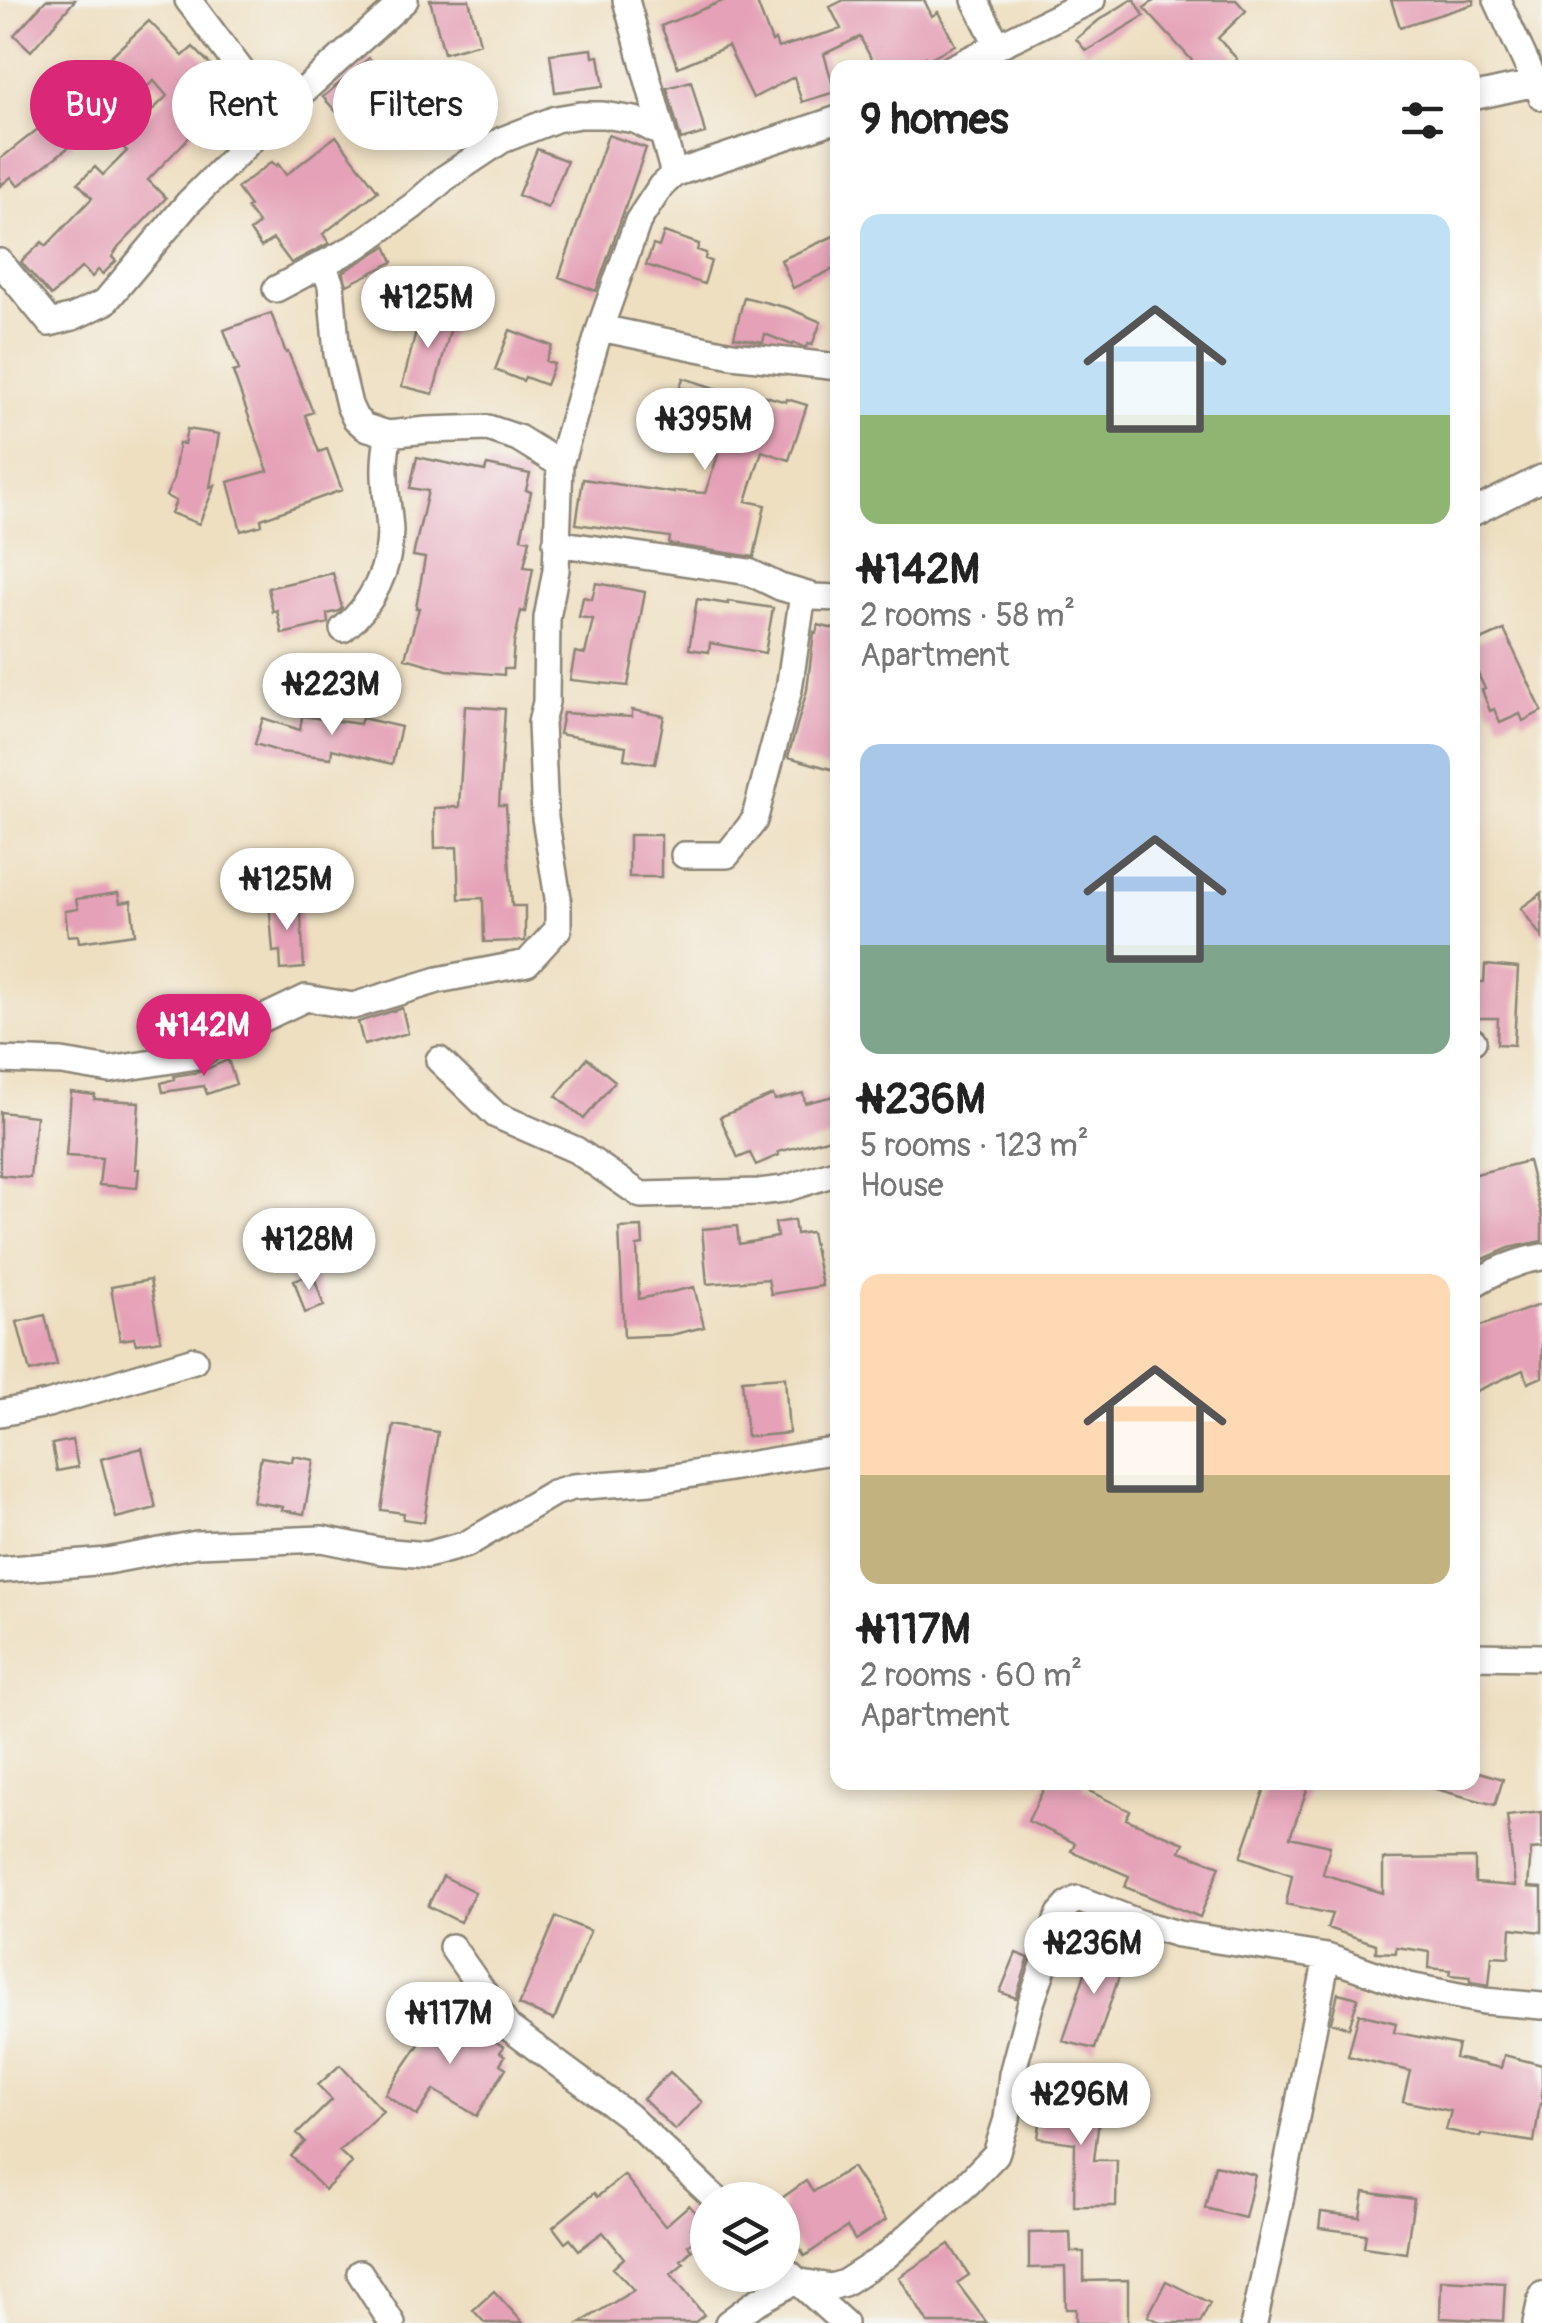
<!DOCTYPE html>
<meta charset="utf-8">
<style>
body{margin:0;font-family:Pangolin,sans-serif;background:#f6f6f6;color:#222;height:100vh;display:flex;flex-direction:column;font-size:38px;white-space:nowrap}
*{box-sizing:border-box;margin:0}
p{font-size:32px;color:#767676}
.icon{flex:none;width:55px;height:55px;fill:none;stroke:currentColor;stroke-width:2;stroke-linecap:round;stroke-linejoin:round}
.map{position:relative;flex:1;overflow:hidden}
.sheet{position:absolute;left:830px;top:60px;width:650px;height:1730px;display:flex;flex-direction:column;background:#fff;border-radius:20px;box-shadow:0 5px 15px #0003}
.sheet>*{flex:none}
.guide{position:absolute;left:30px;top:60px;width:650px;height:90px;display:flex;gap:20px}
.controls{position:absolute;left:690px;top:2182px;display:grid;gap:20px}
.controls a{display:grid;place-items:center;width:110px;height:110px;border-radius:50%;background:#fff;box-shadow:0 5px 15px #0003;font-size:50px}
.price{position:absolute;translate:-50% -85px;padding:0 22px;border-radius:35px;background:#fff;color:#222;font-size:32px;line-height:65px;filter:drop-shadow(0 2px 5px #0008)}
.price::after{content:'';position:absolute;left:50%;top:60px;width:30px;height:22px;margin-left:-15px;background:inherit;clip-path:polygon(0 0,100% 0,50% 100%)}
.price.selected{background:#db2777;color:#fff}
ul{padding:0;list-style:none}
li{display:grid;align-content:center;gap:20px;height:530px;padding:0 30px}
li span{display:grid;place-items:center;height:310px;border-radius:20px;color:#555}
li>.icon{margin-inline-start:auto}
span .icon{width:180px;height:180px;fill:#fffc;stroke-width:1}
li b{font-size:42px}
h2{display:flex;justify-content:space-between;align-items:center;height:120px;padding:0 30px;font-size:42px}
.chip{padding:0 35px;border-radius:45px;background:#fff;box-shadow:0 5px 15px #0003;font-size:35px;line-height:90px}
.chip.selected{background:#db2777;color:#fff}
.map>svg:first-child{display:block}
.building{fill:#e5a1b7}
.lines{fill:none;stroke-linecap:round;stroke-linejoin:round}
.street-casing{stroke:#8c8576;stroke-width:30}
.street{stroke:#fff;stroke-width:25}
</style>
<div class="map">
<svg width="1542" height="2323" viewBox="0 0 1542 2323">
<rect width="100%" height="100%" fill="#f6f6f2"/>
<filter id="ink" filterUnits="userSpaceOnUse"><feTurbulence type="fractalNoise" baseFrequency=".01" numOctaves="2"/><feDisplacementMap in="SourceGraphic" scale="20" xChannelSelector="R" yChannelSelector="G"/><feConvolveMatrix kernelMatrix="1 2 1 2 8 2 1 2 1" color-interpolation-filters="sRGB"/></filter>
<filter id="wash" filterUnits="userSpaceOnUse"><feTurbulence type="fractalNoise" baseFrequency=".0048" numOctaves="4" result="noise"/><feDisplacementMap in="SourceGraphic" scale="40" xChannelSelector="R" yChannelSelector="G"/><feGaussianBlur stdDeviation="2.25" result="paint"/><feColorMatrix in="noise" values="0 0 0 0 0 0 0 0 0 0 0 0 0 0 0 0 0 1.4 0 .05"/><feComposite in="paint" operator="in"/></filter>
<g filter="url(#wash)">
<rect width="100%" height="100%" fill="#eedfc1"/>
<g id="blocks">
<path class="building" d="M46,0h29l-44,51 -17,-16z
M430,0h39l11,43 -36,10z
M725,0h31l16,42 3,-2 3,8 63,-19 -11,-22 14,-7h80l8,16 6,-4 17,33 -29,15 -1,-3 -19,11h-30l-16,-31 -36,17 11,38 -33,10 -8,-25 -41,21 -25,-52 -50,21 -17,-41z
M1131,0h4l9,16 -58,35 -10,-12 23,-19z
M1155,0h81l10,11 -28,27 19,21 -9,9h-29l-55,-60z
M1391,0h83v4l-74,23z
M149,21l34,35 10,-9 17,17 -8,8 18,19 -3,3 20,21 -27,28 -13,-14 -49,51 18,18 -48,50 -6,9 4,4 -13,13 -5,-4 -6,7 -10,-10 -31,29 -30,-34 21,-20 4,4 46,-48 -14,-15 17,-16 8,8 24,-24 -8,-8 48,-47 -13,-15 -55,42 -6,-7 -25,22 5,6 -55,42 -7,-9 -11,9v-27l62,-49 -4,-5z
M592,49l1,8 6,-1 5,30 -49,6 -5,-38z
M369,58l16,17 -45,41 -17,-19z
M691,81l14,52 -24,7 -14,-52z
M608,135l38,13 -50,143 -37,-14z
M336,136l42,55 -55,43 6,9 -38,20 -18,-24 -12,8 -11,-16 9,-7 -12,-16 3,-2 -13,-18 35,-26 4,4 2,-2 8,11z
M537,149l30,12 -19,47 -30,-13z
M664,232l35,12 -2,6 9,3 -1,6 6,2 -7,23 -58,-19 7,-20 6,2z
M838,234v33l-45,21 -12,-28z
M386,246l7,16 -46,23 -4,-13z
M744,297l44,11 33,14 -9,23 -4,-1 -2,3h-3l-9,-4 -2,2 -27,-11 -2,8 -29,-5z
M422,308l32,8 -21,78 -31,-8z
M271,313l15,40 2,-1 25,60 -8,3 14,37 8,-3 15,41 -81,29 1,6 -21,6 -13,-49 40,-11 -35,-99 6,-2 -15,-40z
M510,330l42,16 -6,15 8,3 -8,21 -21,-8 -2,4 -28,-11z
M683,378l54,17 2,-7 47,14 1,-3 20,6 -18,55 -27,-9 -16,50 19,4 -11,52 -85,-13 1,-7 -94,-13 7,-45 91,14v-2l31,2 13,-38 -54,-17z
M187,429l32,5 -9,53 5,-2 -16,39 -28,-11 5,-12 -10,-5 7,-16 6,-37 5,1z
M417,457l68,14 2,-6 43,9 -4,16 5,2 -10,46 9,2 -6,27 9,1 -8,44 -4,-1 -7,32 -2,26h-8v6l-57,-5 -42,-12 14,-50h-3l9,-50 -12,-2 15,-65 -18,-3z
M333,573l9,35 -3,3 -12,3 1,9 -46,11 -5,-24 -4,2 -5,-24z
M596,583l49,9 -17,94 -58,-6 5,-28 10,2 8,-35 -14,-2 4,-20 9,2z
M697,599l31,5v-3l45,7 -8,45 -55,-10 -1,9 -20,-3z
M818,625l20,5v141l-50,-14 19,-67 7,-58 2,1z
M1504,630l38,81 -19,10 -3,-7 -20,9 -6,-14 -4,2 -8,-21 3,-1 -13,-28v-17z
M465,706l40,3 -6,96h7l6,101h13v35l-41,1 -1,-44 -24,1 -2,-52 -22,1 -1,-40 25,-1z
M632,710l32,6 -9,48 -31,-5 2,-13 -67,-12 4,-21 69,4z
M302,716l58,8 2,-6 39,9 -9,37 -60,-15 -1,9 -50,-6 -26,-8 8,-26 37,12z
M629,835h32v42h-32z
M118,893l2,10 11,-2 4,33 -56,8 -1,-7 -10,1 -3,-25 13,-2 -2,-10z
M1542,893v45l-21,-30z
M300,899l4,69 -23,2 -1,-19 -7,1 -4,-51z
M1485,965l33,3 -4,77 -17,-1 1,-26h-26v-36h12z
M402,1008l6,25 -44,12 -6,-23z
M587,1058l28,23 -31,38 -28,-23z
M228,1060l8,24 -29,10 -3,-8 -41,6 -2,-9 13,-4v-3l25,-4z
M71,1092l24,3 -1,4 45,3 -4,67h4l-2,19 -38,-3 3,-27 -36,-2z
M803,1093l2,10 33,-8v41l-60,16 1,3 -23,10 -6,-12 -12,5 -18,-41 53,-22 2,5z
M0,1112l36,4 -6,62 -30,-3z
M1528,1161l14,56v24l-33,7 -37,16v-89z
M794,1220l2,14 15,-2 11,54 -51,8 -3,-15 -61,5 -5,-55 35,-3 2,18 38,-7 -2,-14z
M642,1227l1,18 -6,1 2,53 55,-12 10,40 -33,8 -47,2 -5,-109z
M313,1274l11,32 -19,7 -11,-33z
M150,1280l11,60 -25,4 -2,-6 -14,2 -9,-53z
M1542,1304v73l-14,6 -5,-13 -51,23v-64z
M45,1315l12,50 -27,7 -13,-50z
M785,1377l4,56 -42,4 -5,-57z
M394,1425l44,7 -14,90 -21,-3 1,-6 -23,-3z
M72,1440l6,27 -21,4 -5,-27z
M142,1448l14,60 -40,10 -15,-59z
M293,1456l21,4 -10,54 -22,-4 1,-3 -30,-5 8,-45 31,5z
M1476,1771l27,8 -8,26 -63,-17 1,-6h40z
M1047,1782h39l-3,6 47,23 -4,8 58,24 -4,8 40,15 -20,51 -75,-30 4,-11 -58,-25 4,-8 -47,-22z
M1267,1782h19l21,8 -17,47 40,9 -7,28 60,19v-34l92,-1v25l40,3 -8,-70 35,-4v37l-11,1 -3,37 14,1v44l-31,-4 -2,29 -17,-1 -3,29 -19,-3v-5l-20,-2 1,-5 -22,-2 1,-16 -34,-5v6l-20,-1v-8l-49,-16 5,-14 -46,-10 6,-29 -51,-18z
M443,1876l32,16 -15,30 -32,-16z
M556,1917l34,14 -36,89 -35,-15z
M1094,1945l32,10 -31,94 -32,-8z
M1016,1953l13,5 -13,40 -16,-6z
M1338,1993l20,5 -9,30 -18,-6z
M443,2009l61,38 -4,5 5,4 -5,8 6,4 -29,48 -43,-26 -17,26 -32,-22z
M1359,2014l37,9 -2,9 64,13 -3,13 46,10 3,-13 38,10v40l-2,-1 -6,38 -53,-8 -1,3 -34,-7 5,-19 -48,-10 7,-30 -62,-15z
M340,2065l43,46 -44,40 13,12 -27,27 -34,-34 14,-14 -8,-8 35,-34 -14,-15z
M670,2072l32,30 -27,28 -32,-31z
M1044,2095l57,8 -7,57h23l-1,46h-42l1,-63 -37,-5z
M1215,2165l40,10 -10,43 -40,-10z
M852,2167l34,53 -31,20 -8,-13 -42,29 -23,-33v-25l24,-17 7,11z
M624,2175l41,51 24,-21 12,14 -10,9 7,8 -10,9 4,5 -11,10 3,3 -13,11 33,41 -10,8h-114l54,-33 -21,-22 11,-10 -21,-26 -24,18 -9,-11 -5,4 -12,-16 41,-34 3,4z
M1364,2192l50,7 -8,54 -42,-6 2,-13 -47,-6 2,-16 39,5z
M1070,2232l1,20h13v29l44,-1v43h-52v-14h-10l-1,-42 -36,1v-35z
M949,2244l20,31 -12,8 30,40h-59l-29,-46z
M1441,2280l64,3 -2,38 -63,-3z
M1166,2281l44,22 -10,20h-38l-14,-7z
M494,2291l9,10 20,22h-38l-12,-13z"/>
</g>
</g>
<g filter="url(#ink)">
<use href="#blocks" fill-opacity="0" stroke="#8c8576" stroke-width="2.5"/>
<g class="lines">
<defs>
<path id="street" d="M188,0l61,81 15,22 1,8 6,9 134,-120
M626,0l48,174
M975,0l23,46
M1497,0l45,97
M952,68l140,-68
M1472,97l64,-14
M0,262l50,61 23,-6 32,-15 84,-100 82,-82
M323,264l8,21 6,69 12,51 6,13 10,9 23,7 39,-4 61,-2 30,10 42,26
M276,289l83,-44 54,-39 32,-28 57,-38 54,-21 24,-4h23l32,5 27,14
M600,328l132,27 106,12
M1472,513l70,-35
M556,543l193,29 31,15 34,10 24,1
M343,629c29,-23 47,-61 47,-98 -1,-22 -6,-43 -5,-65 0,-10 2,-21 3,-32
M684,855h43l27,-34 35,-132 14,-95
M1472,1041h1
M0,1060l62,2 48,8 86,-14 53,-31 57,-27 47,8 85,-26 89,-17 31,-34v-31l-13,-80 -4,-95 5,-21 1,-84 9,-48 4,-106 40,-136 38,-107 23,-35 13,-12 164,-55
M439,1060l57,55 80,35 65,45 118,-3 25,-3 54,-17
M1472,1285c22,-14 44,-24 70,-28
M0,1413l48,-9 146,-44
M0,1570l107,-9 90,-17 125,-5 59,12 46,4 40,-11 86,-51 20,-6 78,-6 187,-31
M1472,1656l70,1
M452,1947l56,80 119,88 90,85
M782,2267l62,56
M360,2273l32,50
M728,2323l27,-20 40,-22 36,6 13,-4 42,-27 82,-73 28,-29 11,-35 5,-45 18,-68 15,-44 4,-23 11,-25 9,-10 9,-5 62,24 38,11 149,23 82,29 75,15 58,5
M1254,2323l26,-122 47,-244
M1536,2323l6,-28"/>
</defs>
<use href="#street" class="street-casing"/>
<use href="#street" class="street"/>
</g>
</g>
</svg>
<div class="controls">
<a><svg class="icon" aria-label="layers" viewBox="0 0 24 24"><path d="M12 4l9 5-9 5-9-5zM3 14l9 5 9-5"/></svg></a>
</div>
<b class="price" style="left:428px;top:351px">₦125M</b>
<b class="price" style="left:705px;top:473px">₦395M</b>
<b class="price" style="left:332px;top:738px">₦223M</b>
<b class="price" style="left:287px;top:933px">₦125M</b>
<b class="price selected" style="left:204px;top:1079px">₦142M</b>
<b class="price" style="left:309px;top:1293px">₦128M</b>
<b class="price" style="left:1094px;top:1997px">₦236M</b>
<b class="price" style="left:450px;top:2067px">₦117M</b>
<b class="price" style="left:1081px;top:2148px">₦296M</b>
<div class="guide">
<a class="chip selected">Buy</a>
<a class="chip">Rent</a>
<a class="chip">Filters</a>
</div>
<section class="sheet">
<h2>9 homes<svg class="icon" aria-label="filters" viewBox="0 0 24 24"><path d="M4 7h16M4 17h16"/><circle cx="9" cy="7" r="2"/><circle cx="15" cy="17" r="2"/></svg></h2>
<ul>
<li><span style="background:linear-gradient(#bfe0f5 65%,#8fb573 0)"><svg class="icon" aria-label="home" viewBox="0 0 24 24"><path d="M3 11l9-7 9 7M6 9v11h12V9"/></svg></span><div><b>₦142M</b><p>2 rooms · 58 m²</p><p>Apartment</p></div></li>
<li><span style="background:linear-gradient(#a9c7e8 65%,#7fa58c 0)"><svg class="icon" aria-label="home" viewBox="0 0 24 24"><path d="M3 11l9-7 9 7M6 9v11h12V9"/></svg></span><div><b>₦236M</b><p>5 rooms · 123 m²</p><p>House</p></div></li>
<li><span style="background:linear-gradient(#ffd9b3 65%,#c2b280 0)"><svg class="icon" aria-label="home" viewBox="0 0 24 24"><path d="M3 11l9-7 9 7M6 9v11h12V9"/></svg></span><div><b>₦117M</b><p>2 rooms · 60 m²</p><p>Apartment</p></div></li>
</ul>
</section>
</div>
